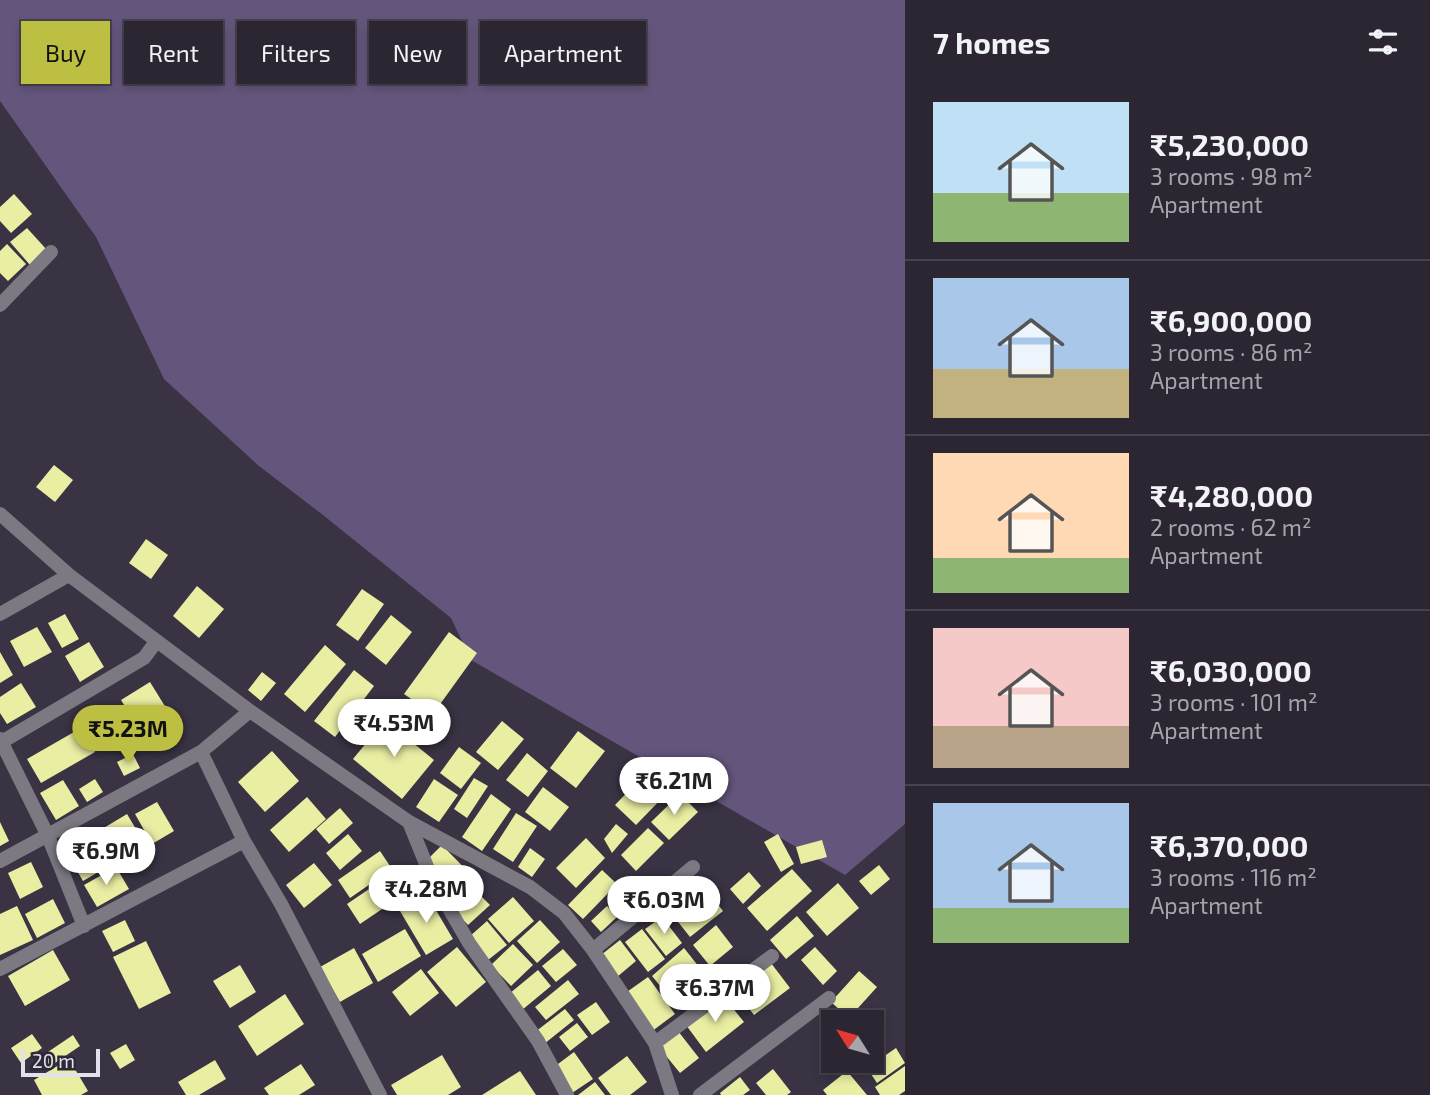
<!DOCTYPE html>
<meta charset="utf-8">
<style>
body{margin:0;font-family:"Exo 2",sans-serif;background:#332e3a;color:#f1f3f6;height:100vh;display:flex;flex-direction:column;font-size:26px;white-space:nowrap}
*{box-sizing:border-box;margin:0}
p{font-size:23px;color:#a6a5ac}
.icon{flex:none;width:38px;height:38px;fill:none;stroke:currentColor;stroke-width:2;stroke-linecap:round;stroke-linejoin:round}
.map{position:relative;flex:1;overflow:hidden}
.details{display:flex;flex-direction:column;background:#2b2632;width:525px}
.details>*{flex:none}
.hud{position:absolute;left:21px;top:21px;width:665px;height:63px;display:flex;gap:14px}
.needle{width:46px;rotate:307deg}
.fabs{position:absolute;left:821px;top:1010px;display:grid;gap:14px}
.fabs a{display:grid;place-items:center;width:63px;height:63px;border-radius:0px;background:#2b2632;box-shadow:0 4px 10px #0003,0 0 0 2px #47434d;font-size:35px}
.scale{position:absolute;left:21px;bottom:18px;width:79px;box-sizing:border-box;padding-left:7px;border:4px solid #e5e1ec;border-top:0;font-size:19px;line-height:24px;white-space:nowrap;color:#e5e1ec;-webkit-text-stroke:5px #2e2939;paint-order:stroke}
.price{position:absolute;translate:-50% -60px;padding:0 16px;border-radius:24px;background:#fff;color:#222;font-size:23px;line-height:46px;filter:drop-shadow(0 2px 4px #0008)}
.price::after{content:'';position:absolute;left:50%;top:42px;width:21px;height:16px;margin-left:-10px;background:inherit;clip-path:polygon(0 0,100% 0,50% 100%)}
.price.on{background:#bdbf43;color:#111}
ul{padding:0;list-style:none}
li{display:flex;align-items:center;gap:21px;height:175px;padding:0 28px}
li+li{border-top:2px solid #47434d}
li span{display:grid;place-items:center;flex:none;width:196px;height:140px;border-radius:0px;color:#555}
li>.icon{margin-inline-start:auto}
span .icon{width:84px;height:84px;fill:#fffc;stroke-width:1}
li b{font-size:30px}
h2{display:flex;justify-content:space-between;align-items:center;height:84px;padding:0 28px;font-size:30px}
.pill{padding:0 24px;border-radius:0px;background:#2b2632;box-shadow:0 4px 10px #0003,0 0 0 2px #47434d;font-size:24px;line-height:63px}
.pill.on{background:#bdbf43;color:#111}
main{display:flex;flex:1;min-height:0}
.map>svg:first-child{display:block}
.green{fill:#64557c}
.building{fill:#eaeea3}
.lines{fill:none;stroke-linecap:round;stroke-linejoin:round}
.street{stroke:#7c7982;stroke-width:14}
</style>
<main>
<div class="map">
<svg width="905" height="1095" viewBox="0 0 905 1095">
<rect width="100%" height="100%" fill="#393343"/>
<path class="green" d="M0,0h905v824l-60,51 -374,-215 -20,-42 -128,-103 -64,-49 -95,-87 -68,-142 -96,-136z"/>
<path class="building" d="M14,194l18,20 -21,19 -11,-12v-14z
M27,228l20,22 -17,15 -20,-23z
M7,244l19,20 -18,17 -8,-8v-22z
M54,465l19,15 -18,22 -19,-15z
M146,539l22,16 -17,24 -22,-16z
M197,586l27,23 -25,29 -26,-22z
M362,589l22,15 -26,37 -22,-16z
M65,614l14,25 -17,9 -14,-25z
M391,615l21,17 -26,33 -21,-17z
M37,627l15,25 -28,15 -14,-26z
M449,632l28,21 -44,61 -29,-20z
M89,642l15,25 -24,15 -15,-26z
M325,645l21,19 -41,48 -21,-18z
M0,652l13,23 -13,8z
M354,670l20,16 -39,51 -21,-16z
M262,672l14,11 -15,18 -13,-11z
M150,682l21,34 -29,18 -21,-34z
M21,683l15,24 -29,17 -7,-11v-16z
M385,720l49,40 -32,39 -49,-40z
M502,721l22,18 -26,31 -22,-18z
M81,728l14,24 -54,31 -14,-24z
M578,731l27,20 -29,37 -26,-20z
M459,747l22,16 -20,26 -21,-16z
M272,751l27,30 -34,31 -27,-30z
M527,753l21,18 -20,26 -22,-17z
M133,754l7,14 -16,8 -7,-14z
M648,771l21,20 -33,34 -21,-20z
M474,778l14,8 -21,32 -13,-9z
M95,779l8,13 -16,10 -8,-13z
M434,779l24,16 -19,27 -23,-15z
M63,780l16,26 -23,14 -16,-27z
M543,787l26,20 -19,24 -25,-19z
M491,794l20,15 -29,42 -20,-14z
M680,794l18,18 -29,28 -18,-18z
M307,797l19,22 -37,33 -19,-22z
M157,802l17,29 -22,13 -17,-30z
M340,808l13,15 -24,21 -13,-15z
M516,813l21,13 -24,36 -20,-13z
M127,814l21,35 -23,15 -7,-12 -6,5 -15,-25z
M0,822l9,19 -9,5z
M616,824l12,10 -16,19 -8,-14z
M648,828l16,15 -28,28 -15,-16z
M94,833l18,31 -29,17 -18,-31z
M348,834l14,17 -22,19 -14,-17z
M778,834l16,30 -13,8 -17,-30z
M586,838l19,20 -29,30 -20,-20z
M822,840l5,17 -26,7 -5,-17z
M442,845l34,35 -16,16 -34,-35z
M530,848l15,11 -13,18 -14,-10z
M380,851l12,18 -42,29 -12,-18z
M31,862l12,25 -23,12 -12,-26z
M314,863l18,22 -28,23 -18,-23z
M879,865l11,14 -19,16 -12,-14z
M116,867l13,22 -32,18 -13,-22z
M792,869l20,22 -45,40 -20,-23z
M602,870l15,14 -34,35 -15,-14z
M749,872l12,14 -18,18 -13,-15z
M697,878l26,33 -33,26 -26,-33z
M378,883l13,20 -31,21 -13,-20z
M838,883l21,25 -32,28 -21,-24z
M473,888l17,17 -22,20 -16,-17z
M427,895l26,44 -27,16 -26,-44z
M513,897l21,24 -25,22 -21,-24z
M53,899l12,24 -28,15 -12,-24z
M17,906l16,34 -33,15v-41z
M607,906l10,11 -16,15 -10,-11z
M797,916l17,20 -28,23 -16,-19z
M662,917l20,26 -16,13 -21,-27z
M125,920l10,21 -22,11 -11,-21z
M540,920l20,22 -23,21 -20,-22z
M487,921l20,24 -19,15 -19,-23z
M716,925l17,22 -23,19 -17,-21z
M405,929l16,27 -43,26 -16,-28z
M642,929l23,30 -17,13 -23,-30z
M620,940l16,21 -19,16 -16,-22z
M146,941l25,52 -32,16 -26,-52z
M513,944l20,21 -22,21 -20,-21z
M457,947l29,35 -30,25 -29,-35z
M815,947l22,24 -14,14 -22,-25z
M354,948l19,35 -33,19 -20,-35z
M684,948l23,29 -32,27 -23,-28z
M563,949l14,16 -21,17 -14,-16z
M53,950l17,30 -45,26 -17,-30z
M771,963l19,25 -36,27 -19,-25z
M240,965l16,27 -26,16 -17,-27z
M421,969l18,24 -29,23 -18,-24z
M538,970l13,16 -29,24 -13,-16z
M859,971l18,16 -28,31 -18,-16z
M648,977l27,37 -24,18 -27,-38z
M568,980l11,14 -33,26 -11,-13z
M285,994l19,30 -47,32 -19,-30z
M723,996l21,26 -38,30 -20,-27z
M596,1002l14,20 -18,13 -15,-20z
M565,1009l9,11 -30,24 -9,-12z
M577,1023l11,14 -18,14 -11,-14z
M678,1031l21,27 -19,15 -22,-27z
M32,1034l10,14 -21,15 -10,-15z
M73,1035l7,11 -31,21 -7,-11z
M126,1044l9,16 -15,9 -10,-16z
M896,1048l9,15 -28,20 -10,-15z
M574,1052l19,27 -21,14 -18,-26z
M442,1055l19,32 -13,8h-51l-6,-10z
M627,1056l20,26 -17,13h-19l-13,-17z
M69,1059l19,32 -7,4h-39l-8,-15z
M215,1060l11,19 -27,16h-13l-8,-13z
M301,1064l14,21 -16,10h-30l-5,-7z
M905,1066v25l-6,4h-19l-5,-8z
M773,1069l18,23 -4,3h-21l-10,-12z
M520,1071l16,24h-54z
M847,1071l20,24h-40l-4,-5z
M740,1077l10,13 -7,5h-22l-1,-2z
M595,1082l10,13h-27z"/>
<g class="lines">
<path class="street" d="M0,305l51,-53
M0,514l69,61 181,136 159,111 121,65 34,26 29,37 62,93 17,52
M0,614l69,-39
M0,739l48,97 36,90
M0,743l144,-85 12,-16
M201,752l43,89 37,63 99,191
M409,822l23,57 37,64 69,98 29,54
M0,861l201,-109 49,-41
M593,950l100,-83
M0,969l244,-128
M655,1043l117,-87
M700,1095l129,-97"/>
</g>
</svg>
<div class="fabs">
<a><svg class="needle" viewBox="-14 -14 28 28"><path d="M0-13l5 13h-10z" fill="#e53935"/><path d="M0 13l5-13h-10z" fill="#a6a5ac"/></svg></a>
</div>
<div class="scale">20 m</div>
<b class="price" style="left:394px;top:759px">₹4.53M</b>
<b class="price on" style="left:128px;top:765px">₹5.23M</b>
<b class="price" style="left:674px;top:817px">₹6.21M</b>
<b class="price" style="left:106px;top:887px">₹6.9M</b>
<b class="price" style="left:426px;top:925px">₹4.28M</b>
<b class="price" style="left:664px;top:936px">₹6.03M</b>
<b class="price" style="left:715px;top:1024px">₹6.37M</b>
<div class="hud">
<a class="pill on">Buy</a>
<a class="pill">Rent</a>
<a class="pill">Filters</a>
<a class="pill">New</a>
<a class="pill">Apartment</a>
</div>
</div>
<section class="details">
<h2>7 homes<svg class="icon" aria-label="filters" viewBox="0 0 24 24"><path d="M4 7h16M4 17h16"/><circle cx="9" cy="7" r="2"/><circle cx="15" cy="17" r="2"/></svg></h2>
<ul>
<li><span style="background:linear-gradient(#bfe0f5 65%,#8fb573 0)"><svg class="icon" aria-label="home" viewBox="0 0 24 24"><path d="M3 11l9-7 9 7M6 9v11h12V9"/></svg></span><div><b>₹5,230,000</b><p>3 rooms · 98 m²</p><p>Apartment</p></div></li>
<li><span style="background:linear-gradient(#a9c7e8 65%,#c2b280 0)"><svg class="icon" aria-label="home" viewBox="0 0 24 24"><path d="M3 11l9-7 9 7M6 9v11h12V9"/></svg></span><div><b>₹6,900,000</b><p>3 rooms · 86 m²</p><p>Apartment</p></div></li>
<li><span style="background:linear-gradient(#ffd9b3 75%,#8fb573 0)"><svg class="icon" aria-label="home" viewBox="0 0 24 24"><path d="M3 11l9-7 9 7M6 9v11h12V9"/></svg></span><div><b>₹4,280,000</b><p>2 rooms · 62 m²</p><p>Apartment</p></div></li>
<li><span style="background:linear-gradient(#f6c9c9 70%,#b9a48a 0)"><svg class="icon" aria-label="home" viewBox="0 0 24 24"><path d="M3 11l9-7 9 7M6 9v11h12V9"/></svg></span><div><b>₹6,030,000</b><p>3 rooms · 101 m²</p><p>Apartment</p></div></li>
<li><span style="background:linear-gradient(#a9c7e8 75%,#8fb573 0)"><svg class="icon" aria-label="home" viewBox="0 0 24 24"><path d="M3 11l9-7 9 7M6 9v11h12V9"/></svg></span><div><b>₹6,370,000</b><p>3 rooms · 116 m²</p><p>Apartment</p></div></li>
</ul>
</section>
</main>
